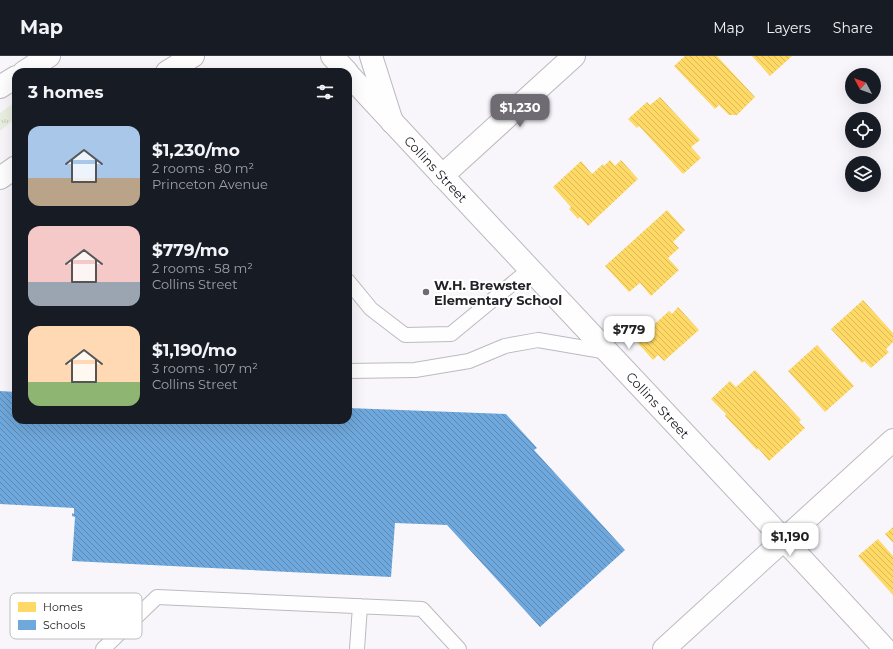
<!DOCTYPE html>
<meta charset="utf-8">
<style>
body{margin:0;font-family:Montserrat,sans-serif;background:#20242c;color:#f1f3f6;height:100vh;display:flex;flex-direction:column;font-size:15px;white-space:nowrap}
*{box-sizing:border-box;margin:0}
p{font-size:13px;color:#9ea1a6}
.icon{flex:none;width:22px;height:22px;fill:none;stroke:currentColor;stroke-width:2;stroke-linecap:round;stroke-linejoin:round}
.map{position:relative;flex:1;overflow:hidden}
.details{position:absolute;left:12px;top:12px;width:340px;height:356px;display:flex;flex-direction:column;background:#171b24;border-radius:12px;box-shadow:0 4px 16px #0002}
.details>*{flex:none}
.needle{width:26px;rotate:311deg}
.tools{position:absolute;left:845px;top:12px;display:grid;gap:8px}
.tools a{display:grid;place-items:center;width:36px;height:36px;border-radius:50%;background:#171b24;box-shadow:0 4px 16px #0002;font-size:20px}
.price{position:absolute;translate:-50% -34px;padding:0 9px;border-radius:8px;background:#fff;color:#222;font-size:13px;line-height:26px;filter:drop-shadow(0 1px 2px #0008)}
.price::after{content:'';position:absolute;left:50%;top:24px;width:12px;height:9px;margin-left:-6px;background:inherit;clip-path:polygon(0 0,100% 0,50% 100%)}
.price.on{background:#6e6c72;color:#fff}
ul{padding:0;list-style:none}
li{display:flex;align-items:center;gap:12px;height:100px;padding:0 16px}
li span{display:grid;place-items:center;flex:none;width:112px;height:80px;border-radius:12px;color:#555}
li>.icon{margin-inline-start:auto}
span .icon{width:48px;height:48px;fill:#fffc;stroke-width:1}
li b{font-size:17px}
h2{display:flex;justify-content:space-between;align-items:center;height:48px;padding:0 16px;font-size:17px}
header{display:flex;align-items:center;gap:24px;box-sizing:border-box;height:56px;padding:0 20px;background:#171b24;border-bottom:1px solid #363941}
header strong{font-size:19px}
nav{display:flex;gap:22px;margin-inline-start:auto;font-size:14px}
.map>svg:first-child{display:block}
.grass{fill:url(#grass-tufts)}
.homes{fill:url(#homes-back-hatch)}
.schools{fill:url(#schools-back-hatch)}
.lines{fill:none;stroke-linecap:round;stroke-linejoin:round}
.lane-casing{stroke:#bcbac0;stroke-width:16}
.street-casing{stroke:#bcbac0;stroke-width:24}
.secondary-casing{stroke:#bcbac0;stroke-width:24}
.primary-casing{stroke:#bcbac0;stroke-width:24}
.lane{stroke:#fefefe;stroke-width:14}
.street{stroke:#fefefe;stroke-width:22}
.secondary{stroke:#fefefe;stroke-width:22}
.primary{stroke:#fefefe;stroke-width:22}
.poi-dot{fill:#6e6c72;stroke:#fff;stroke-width:1.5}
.labels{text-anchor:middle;stroke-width:4;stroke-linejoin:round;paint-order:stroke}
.street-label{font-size:13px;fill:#242229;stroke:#fff}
.poi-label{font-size:13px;font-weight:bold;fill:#242229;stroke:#fff;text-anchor:start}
.key{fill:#fff;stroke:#bdbdbf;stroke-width:1}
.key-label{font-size:11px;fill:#242229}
</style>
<header>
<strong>Map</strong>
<nav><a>Map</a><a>Layers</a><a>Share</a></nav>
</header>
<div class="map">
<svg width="893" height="593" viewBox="0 0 893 593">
<defs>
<pattern id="grass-tufts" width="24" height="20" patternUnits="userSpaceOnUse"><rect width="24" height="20" fill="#e9efe1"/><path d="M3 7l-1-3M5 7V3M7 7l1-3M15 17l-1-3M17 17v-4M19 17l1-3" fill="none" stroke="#c8cdc1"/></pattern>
<pattern id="homes-back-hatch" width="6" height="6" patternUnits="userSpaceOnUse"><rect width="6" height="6" fill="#ffd966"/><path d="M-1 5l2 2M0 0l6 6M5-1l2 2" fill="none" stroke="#daba58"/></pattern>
<pattern id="schools-back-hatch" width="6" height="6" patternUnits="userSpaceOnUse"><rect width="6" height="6" fill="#6fa8dc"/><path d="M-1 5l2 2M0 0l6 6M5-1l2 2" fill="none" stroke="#5b88b2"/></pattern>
</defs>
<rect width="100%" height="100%" fill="#f8f6fb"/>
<path class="grass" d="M14,47l2,3v12l-16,13v-18z"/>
<path class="homes" d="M685,0h32l38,41 -18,18h-8l-10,-10 -4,4 -41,-43z
M752,0h40l-22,20z
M660,41l40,43 -9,7 10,11 -18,16 -44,-48 -2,2 -9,-9 19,-17 3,3z
M610,104l5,6 6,-6 17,19 -50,47 -8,-9 -2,2 -9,-10 2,-2 -18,-20 28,-26 11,13 11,-10 1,2z
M667,154l18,20 -12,12 6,6 -11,10 11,12 -28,26 -11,-13 -11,9 -24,-26z
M863,244l30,33v9l-7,7 3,3 -18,16 -7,-7 -2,2 -31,-34z
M678,251l21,23 -35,31 -6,-6 -5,5 -17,-19 33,-30 3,3z
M817,289l37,41 -29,26 -37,-41z
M755,314l46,50 -2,2 6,6 -36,33 -11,-13 -1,2 -32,-34 1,-2 -15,-15 19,-18 6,6z
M893,471v16l-8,-9z
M878,483l15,17v39l-35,-39z"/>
<path class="schools" d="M0,335l16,1v28h332v-12l158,6 31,34 -3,2 91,100 -85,77 -93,-102 -52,-2 -4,54 -319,-16 3,-44 -3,-1v-3l2,1v-6l-74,-4z"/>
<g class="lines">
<defs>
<path id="lane" d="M348,225l23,28 34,26 46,-1 79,-65
M348,315l67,-1 54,-9 36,-15 33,-6 70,12
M103,593l54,-52 265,12 37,40
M357,593l3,-43"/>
<path id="street" d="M442,120l132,-120
M664,593l229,-209"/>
<path id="secondary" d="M332,0l15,16
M348,18c178,193 360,382 537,575"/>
<path id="primary" d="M371,0l21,66
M24,16l25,-16
M167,16l26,-16
M0,31l16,-10
M0,122l16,-11"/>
</defs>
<use href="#lane" class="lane-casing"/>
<use href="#street" class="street-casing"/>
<use href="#secondary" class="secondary-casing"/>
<use href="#primary" class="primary-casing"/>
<use href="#lane" class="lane"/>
<use href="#street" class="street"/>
<use href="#secondary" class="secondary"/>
<use href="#primary" class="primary"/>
</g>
<circle class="poi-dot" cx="426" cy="236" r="4"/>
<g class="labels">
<g class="street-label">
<text transform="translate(436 113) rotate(47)" y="5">Collins Street</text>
<text transform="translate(658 349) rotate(47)" y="5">Collins Street</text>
</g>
<g class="poi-label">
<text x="434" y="234">W.H. Brewster<tspan x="434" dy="15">Elementary School</tspan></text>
</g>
</g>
<rect x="10" y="537" width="132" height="46" rx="6" class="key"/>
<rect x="18" y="546" width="18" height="10" fill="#ffd966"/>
<rect x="18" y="564" width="18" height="10" fill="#6fa8dc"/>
<g class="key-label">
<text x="43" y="555">Homes</text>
<text x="43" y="573">Schools</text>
</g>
</svg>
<div class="tools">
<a><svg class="needle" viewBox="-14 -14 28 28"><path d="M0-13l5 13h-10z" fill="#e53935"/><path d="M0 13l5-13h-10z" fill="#9ea1a6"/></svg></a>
<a><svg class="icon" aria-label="locate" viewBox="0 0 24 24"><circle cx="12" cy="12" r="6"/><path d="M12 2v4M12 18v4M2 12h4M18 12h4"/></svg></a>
<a><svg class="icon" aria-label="layers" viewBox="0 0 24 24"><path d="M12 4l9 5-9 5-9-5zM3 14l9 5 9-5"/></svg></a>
</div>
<b class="price on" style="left:520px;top:72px">$1,230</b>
<b class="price" style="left:629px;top:294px">$779</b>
<b class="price" style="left:790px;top:501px">$1,190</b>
<section class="details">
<h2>3 homes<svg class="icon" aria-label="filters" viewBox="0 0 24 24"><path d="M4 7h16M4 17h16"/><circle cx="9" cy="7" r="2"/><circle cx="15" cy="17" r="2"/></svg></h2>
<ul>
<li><span style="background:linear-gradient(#a9c7e8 65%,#b9a48a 0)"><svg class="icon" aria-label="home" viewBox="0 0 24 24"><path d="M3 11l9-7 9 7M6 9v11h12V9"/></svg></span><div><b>$1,230/mo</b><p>2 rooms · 80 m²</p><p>Princeton Avenue</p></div></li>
<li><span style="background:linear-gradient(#f6c9c9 70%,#9aa5b1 0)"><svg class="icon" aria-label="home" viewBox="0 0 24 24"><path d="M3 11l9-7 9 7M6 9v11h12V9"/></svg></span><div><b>$779/mo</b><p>2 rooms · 58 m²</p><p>Collins Street</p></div></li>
<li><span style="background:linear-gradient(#ffd9b3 70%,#8fb573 0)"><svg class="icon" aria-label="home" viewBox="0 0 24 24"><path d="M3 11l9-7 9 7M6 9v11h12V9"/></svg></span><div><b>$1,190/mo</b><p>3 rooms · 107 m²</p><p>Collins Street</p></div></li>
</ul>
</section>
</div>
